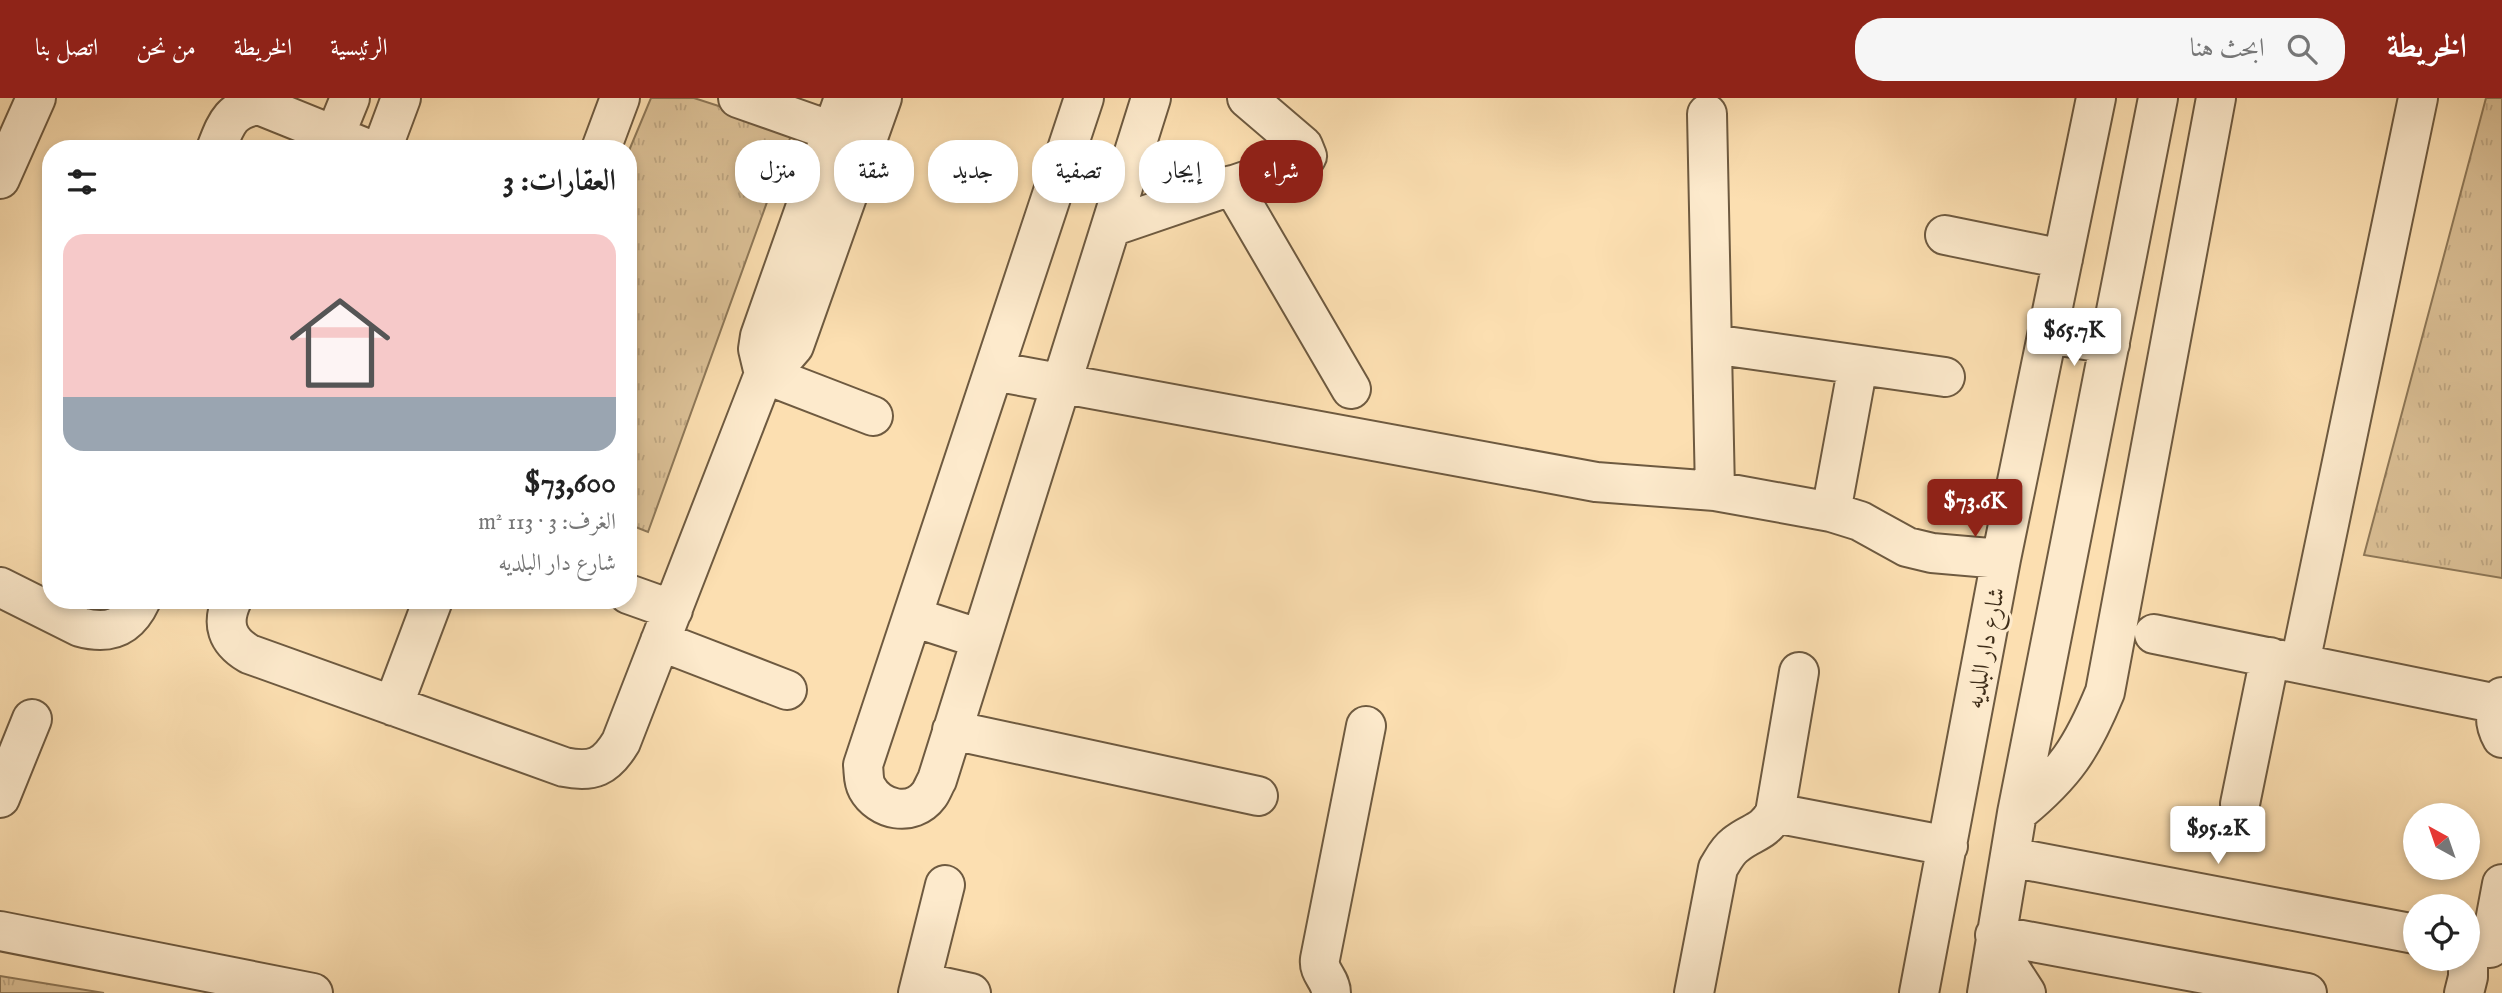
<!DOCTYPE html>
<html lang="ar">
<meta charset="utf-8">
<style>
body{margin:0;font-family:"IM FELL English",Amiri,serif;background:#f6f6f6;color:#222;direction:rtl;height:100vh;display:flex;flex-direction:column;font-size:26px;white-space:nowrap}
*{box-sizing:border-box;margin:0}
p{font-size:23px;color:#767676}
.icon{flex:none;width:38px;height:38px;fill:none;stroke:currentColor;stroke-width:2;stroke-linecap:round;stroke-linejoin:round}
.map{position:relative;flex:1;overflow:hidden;direction:ltr}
.side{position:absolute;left:42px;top:42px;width:595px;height:469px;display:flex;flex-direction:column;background:#fff;border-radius:28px;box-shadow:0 4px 10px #0003;direction:rtl}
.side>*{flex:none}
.guide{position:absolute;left:658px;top:42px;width:665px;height:63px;direction:rtl;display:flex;gap:14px}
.needle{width:46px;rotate:320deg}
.controls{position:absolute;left:2403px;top:705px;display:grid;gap:14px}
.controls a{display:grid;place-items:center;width:77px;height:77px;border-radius:50%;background:#fff;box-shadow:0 4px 10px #0003;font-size:35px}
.price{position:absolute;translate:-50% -60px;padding:0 16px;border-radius:7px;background:#fff;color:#222;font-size:23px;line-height:46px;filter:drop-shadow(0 2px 4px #0008)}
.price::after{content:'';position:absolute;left:50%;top:42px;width:21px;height:16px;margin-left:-10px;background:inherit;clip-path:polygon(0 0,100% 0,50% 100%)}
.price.current{background:#8f2418;color:#fff}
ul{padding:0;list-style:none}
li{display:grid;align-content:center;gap:14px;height:371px;padding:0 21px}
li span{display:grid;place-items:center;height:217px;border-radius:21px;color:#555}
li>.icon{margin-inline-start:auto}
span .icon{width:126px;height:126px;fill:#fffc;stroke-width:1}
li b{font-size:30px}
h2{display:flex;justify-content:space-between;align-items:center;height:84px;padding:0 21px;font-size:30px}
.chip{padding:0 24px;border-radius:28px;background:#fff;box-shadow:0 4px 10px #0003;font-size:24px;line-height:63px}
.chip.current{background:#8f2418;color:#fff}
header{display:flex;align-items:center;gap:42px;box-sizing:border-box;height:98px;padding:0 35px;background:#8f2418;color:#fff}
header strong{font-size:33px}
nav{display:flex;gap:38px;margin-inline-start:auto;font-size:24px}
.search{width:490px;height:63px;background:#f6f6f6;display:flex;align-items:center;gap:18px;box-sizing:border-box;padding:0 24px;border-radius:28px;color:#767676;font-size:26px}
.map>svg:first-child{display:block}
.grass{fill:url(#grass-tufts);stroke:#8e7858;stroke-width:2}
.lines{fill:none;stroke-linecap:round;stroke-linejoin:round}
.minor-casing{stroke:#6e5a40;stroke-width:42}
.minor{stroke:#fdeacc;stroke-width:38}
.labels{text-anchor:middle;stroke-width:6;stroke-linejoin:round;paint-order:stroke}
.street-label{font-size:24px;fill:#3f2e1a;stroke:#fdeacc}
</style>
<header>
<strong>الخريطة</strong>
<div class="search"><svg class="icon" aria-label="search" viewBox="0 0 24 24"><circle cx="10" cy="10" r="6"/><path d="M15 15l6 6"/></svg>ابحث هنا</div>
<nav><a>الرئيسية</a><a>الخريطة</a><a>من نحن</a><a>اتصل بنا</a></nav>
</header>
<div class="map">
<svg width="2502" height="895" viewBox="0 0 2502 895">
<defs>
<pattern id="grass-tufts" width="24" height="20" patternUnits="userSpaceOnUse" patternTransform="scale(1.75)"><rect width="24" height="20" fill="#dcc197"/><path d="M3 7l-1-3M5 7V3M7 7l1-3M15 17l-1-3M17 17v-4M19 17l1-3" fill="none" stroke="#bea682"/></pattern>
</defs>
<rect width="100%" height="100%" fill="#fcdfb1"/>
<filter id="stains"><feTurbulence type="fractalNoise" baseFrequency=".00286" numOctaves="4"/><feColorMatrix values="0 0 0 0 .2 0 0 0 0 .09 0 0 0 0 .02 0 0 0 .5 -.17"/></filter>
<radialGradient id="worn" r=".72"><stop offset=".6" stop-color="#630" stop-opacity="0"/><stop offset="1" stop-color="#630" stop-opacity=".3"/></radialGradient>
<path class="grass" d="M651,0h43l99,32 -145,402 -20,-8v-371z
M2486,0h16v480l-138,-23z
M0,878l104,17h-104z"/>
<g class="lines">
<defs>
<path id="minor" d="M738,0l119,42
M1084,0l-221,667c1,8 0,16 4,23 12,22 45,30 62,7 3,-4 5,-10 8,-15l214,-682
M1707,16l8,377
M335,37l15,-37
M216,51c10,-25 14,-40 43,-44l109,44
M382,51l19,-51
M601,51l19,-51
M0,81l36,-81
M1232,87l119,204
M1111,129l193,-66 3,-5 -4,-10 -56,-48
M1945,137l118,24
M2048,236l62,10
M1712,246l233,33
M994,273l602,111 119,9 116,21 29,9 47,26 25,6 69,6
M764,276l-6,-25 2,-13 84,-238
M764,276l109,42
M1831,414l27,-147
M0,489l80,40c29,8 48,1 61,-27
M628,496l45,16
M232,502c-11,24 -5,41 17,54l315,113c29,6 42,0 57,-25l143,-368 12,-7 18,-21 88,-248
M913,519l68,22
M2154,536l344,70
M660,543l127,49
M2300,565l118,-565
M2502,599c-8,14 -8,27 0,41
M393,608l40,-106
M952,632l306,66
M0,700l32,-79
M2240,706l30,-147
M1775,715l173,33
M2017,715c48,-39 65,-65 88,-121l111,-594
M2010,759l405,77
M0,833l313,62
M1995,837l312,58
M2490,850l12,-64
M1994,853l19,22 13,20
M921,884l50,11
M918,895l27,-108
M1331,895c0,-14 -13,-20 -11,-34l46,-233
M1694,895l24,-125c5,-8 9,-17 17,-23 17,-14 28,-11 40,-32l24,-141
M1919,895l82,-434 95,-461
M1987,895l30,-180 141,-715
M2464,895l4,-16v-22"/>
</defs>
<use href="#minor" class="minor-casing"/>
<use href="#minor" class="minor"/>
</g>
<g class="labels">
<g class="street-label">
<text transform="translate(1985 550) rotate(-79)" y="8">شارع دار البلديه</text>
</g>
</g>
<rect width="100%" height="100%" filter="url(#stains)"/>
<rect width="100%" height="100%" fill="url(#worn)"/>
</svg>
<div class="controls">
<a><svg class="needle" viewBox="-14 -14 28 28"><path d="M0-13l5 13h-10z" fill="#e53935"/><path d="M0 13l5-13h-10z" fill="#767676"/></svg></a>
<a><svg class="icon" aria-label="locate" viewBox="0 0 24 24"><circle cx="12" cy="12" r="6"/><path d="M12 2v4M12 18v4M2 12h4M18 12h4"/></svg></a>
</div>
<b class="price" style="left:2074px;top:270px">$65.7K</b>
<b class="price current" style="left:1975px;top:441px">$73.6K</b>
<b class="price" style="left:2218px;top:768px">$95.2K</b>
<div class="guide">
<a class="chip current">شراء</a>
<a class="chip">إيجار</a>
<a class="chip">تصفية</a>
<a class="chip">جديد</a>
<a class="chip">شقة</a>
<a class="chip">منزل</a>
</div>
<section class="side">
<h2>العقارات: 3<svg class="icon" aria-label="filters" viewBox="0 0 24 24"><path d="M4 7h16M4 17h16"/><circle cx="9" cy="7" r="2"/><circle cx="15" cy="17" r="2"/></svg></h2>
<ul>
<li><span style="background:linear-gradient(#f6c9c9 75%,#9aa5b1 0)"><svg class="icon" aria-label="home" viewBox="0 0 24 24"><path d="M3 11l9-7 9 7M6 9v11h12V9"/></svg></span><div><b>$73,600</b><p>الغرف: 3 · 113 m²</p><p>شارع دار البلديه</p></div></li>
</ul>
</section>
</div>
